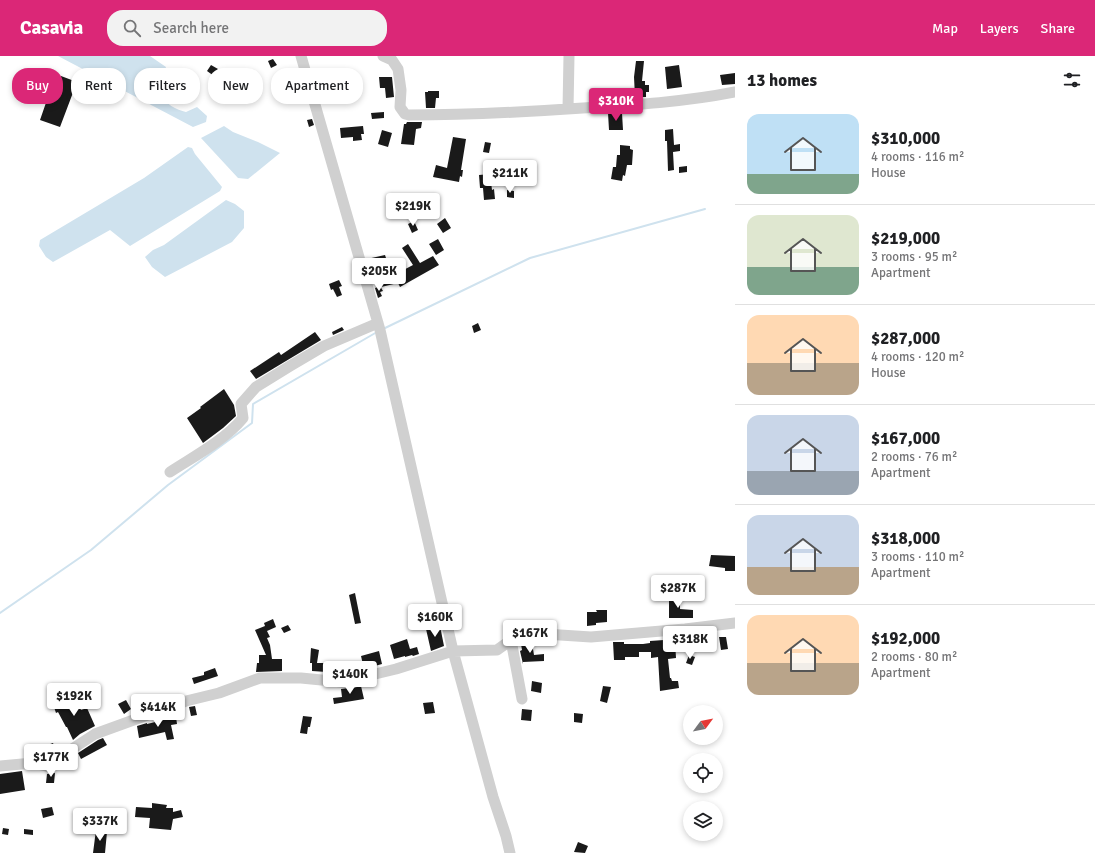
<!DOCTYPE html>
<meta charset="utf-8">
<style>
body{margin:0;font-family:Signika,sans-serif;background:#f2f2f2;color:#202124;height:100vh;display:flex;flex-direction:column;font-size:15px;white-space:nowrap}
*{box-sizing:border-box;margin:0}
p{font-size:13px;color:#757577}
.icon{flex:none;width:22px;height:22px;fill:none;stroke:currentColor;stroke-width:2;stroke-linecap:round;stroke-linejoin:round}
.map{position:relative;flex:1;overflow:hidden}
.details{display:flex;flex-direction:column;background:#fff;width:360px}
.details>*{flex:none}
.top-card{position:absolute;left:12px;top:12px;width:380px;height:36px;display:flex;gap:8px}
.needle{width:26px;rotate:58deg}
.fabs{position:absolute;left:683px;top:649px;display:grid;gap:8px}
.fabs a{display:grid;place-items:center;width:40px;height:40px;border-radius:50%;background:#fff;box-shadow:0 2px 6px #0003;font-size:20px}
.price{position:absolute;translate:-50% -34px;padding:0 9px;border-radius:4px;background:#fff;color:#222;font-size:13px;line-height:26px;filter:drop-shadow(0 1px 2px #0008)}
.price::after{content:'';position:absolute;left:50%;top:24px;width:12px;height:9px;margin-left:-6px;background:inherit;clip-path:polygon(0 0,100% 0,50% 100%)}
.price.active{background:#db2777;color:#fff}
ul{padding:0;list-style:none}
li{display:flex;align-items:center;gap:12px;height:100px;padding:0 12px}
li+li{border-top:1px solid #e0e0e0}
li span{display:grid;place-items:center;flex:none;width:112px;height:80px;border-radius:12px;color:#555}
li>.icon{margin-inline-start:auto}
span .icon{width:48px;height:48px;fill:#fffc;stroke-width:1}
li b{font-size:17px}
h2{display:flex;justify-content:space-between;align-items:center;height:48px;padding:0 12px;font-size:17px}
.chip{padding:0 14px;border-radius:16px;background:#fff;box-shadow:0 2px 6px #0003;font-size:14px;line-height:36px}
.chip.active{background:#db2777;color:#fff}
header{display:flex;align-items:center;gap:24px;box-sizing:border-box;height:56px;padding:0 20px;background:#db2777;color:#fff}
header strong{font-size:19px}
nav{display:flex;gap:22px;margin-inline-start:auto;font-size:14px}
.search{width:280px;height:36px;background:#f2f2f2;display:flex;align-items:center;gap:10px;box-sizing:border-box;padding:0 14px;border-radius:16px;color:#757577;font-size:15px}
main{display:flex;flex:1;min-height:0}
.map>svg:first-child{display:block}
.water{fill:#cfe2ee}
.lines{fill:none;stroke-linecap:round;stroke-linejoin:round}
.stream{stroke:#cfe2ee;stroke-width:2}
.building{fill:#1a1a1a}
.minor{stroke:#d0d0d0;stroke-width:11}
</style>
<header>
<strong>Casavia</strong>
<div class="search"><svg class="icon" aria-label="search" viewBox="0 0 24 24"><circle cx="10" cy="10" r="6"/><path d="M15 15l6 6"/></svg>Search here</div>
<nav><a>Map</a><a>Layers</a><a>Share</a></nav>
</header>
<main>
<div class="map">
<svg width="735" height="797" viewBox="0 0 735 797">
<rect width="100%" height="100%" fill="#fff"/>
<path class="water" d="M58,0h92l16,11c-2,6 -6,21 -5,26 3,11 16,17 25,19l11,-5 10,9 -1,6 -13,5z
M224,70l9,6 25,10 22,11 -32,26 -10,-1 -37,-40z
M188,91l4,1 3,6 27,33 -2,4 -90,55 -20,-16 -57,32 -7,-5 -7,-11 1,-6 104,-62z
M226,144l9,4 9,7v17l-12,14 -67,35 -13,-10 -7,-10 8,-7 11,-5z"/>
<g class="lines">
<path class="stream" d="M383,273l147,-71 175,-49
M0,557l91,-63 77,-65 84,-62 1,-19 124,-72"/>
</g>
<path class="building" d="M273,3l4,6 -6,3 -3,-7z
M636,5h8l-2,20h3v4h4v7h-3v5h-11l-1,-20z
M211,9l7,4 -4,7 -7,-5z
M679,9l3,22 -15,2 -2,-22z
M735,17v11l-13,1 -2,-10z
M61,20l16,6 -17,45 -20,-7 9,-26 5,1z
M379,21h13l2,20 -8,1 -1,-10h-5z
M288,26l4,7 -8,3 -3,-6z
M334,32l3,12 -15,4 -3,-12z
M428,35h11v7h-3l-1,10h-9l-1,-16h3z
M384,56v6l-12,1 -1,-6z
M608,57h14l1,17h-14z
M312,63l2,6 -5,2 -2,-7z
M407,66h15l-1,6 -5,1 -2,16 -13,-1 3,-20h2z
M363,70l1,8h-3l1,6 -9,1v-4l-12,1 -1,-10z
M673,73l1,16 6,-1v7l-7,1 1,18 -6,1 -1,-30h-2v-11z
M382,74l10,3 -4,14 -10,-3z
M453,81l13,2 -5,31h2l-1,7 -2,-1 -1,6 -26,-5 3,-12 11,3z
M485,86l6,1 -2,10 -6,-1z
M620,89l10,1v3l3,1 -1,15h-5l-2,11 -2,-1 -1,6 -11,-2 2,-12h3l1,-12h3z
M687,110v6l-8,1v-6z
M490,118l2,16 2,-1 1,10 -11,1 -1,-12h-3l-1,-13z
M507,134l7,1v7l-7,-1z
M445,162l6,10 -8,5 -6,-9z
M414,165l4,9 -6,3 -4,-9z
M438,183l6,11 -8,5 -7,-11z
M408,188l12,19 13,-7 6,9 -39,22 -2,-4 -17,4 -4,-18 -7,1 -3,-11 18,-4 7,21 21,-11 -11,-17z
M339,224l3,6 -3,1 3,8 -5,2 -4,-8 -2,1 -2,-6z
M380,230l3,5 -3,1 2,4 -4,2 -3,-10z
M478,267l3,7 -7,3 -2,-7z
M342,271l2,3 -11,5 -1,-3z
M315,276l6,8 -65,39 -6,-8 29,-19 2,3z
M224,333l10,16 2,11 -13,12 -20,15 -16,-25 14,-10 -1,-1z
M711,499l24,1v15h-10v-3l-16,-2z
M355,537l6,30 -6,1 -6,-29z
M668,539h11l-1,8h2v6l13,1v8h-24v-18h-1z
M596,554h11v12l-11,1v2l-9,1v-14h10z
M273,563l3,8 -9,4 3,6 -3,1 3,7 2,14h10v12l-26,1 1,-9h2v-8h7l-11,-25 10,-4 -1,-3z
M288,569l3,5 -7,3 -3,-5z
M440,570l4,20 -13,5 -5,-22z
M719,581h7l2,12 -7,1z
M407,583l3,10 7,-2 2,7 -6,2 -1,-1 -7,2v-1l-11,3 -4,-14z
M664,584v2l11,-1 1,17 -8,1 2,19h1l1,3h6l1,7 -19,3 -2,-34 -7,1v-6h-12v5h-14v3h-11l-1,-18h11v2h19l7,-1v-2z
M532,587l2,12 10,-1v7l-21,1v2l-3,-13 2,-1 -1,-6z
M311,592l8,2 -2,13h10v9l-15,-1v-8h-2z
M379,595l3,13 -18,5 -3,-13z
M689,599l6,2 -3,8 -6,-2z
M215,612l3,8 -24,8 -2,-6 12,-3v-3z
M532,625l10,2 -1,10 -10,-2z
M361,630l3,13 -30,5 -1,-6 9,-1 -1,-8 8,-1v1z
M603,630l8,1 -4,16 -7,-2z
M75,642l6,12 6,-2 8,18 -15,8 -7,6 -6,-13h-1l-8,-15 -2,1 -3,-9 14,-4 1,2z
M126,644l5,9 -7,5 -6,-10z
M140,644l4,8 -8,4 -4,-8z
M433,646l2,11 -10,1 -2,-11z
M195,650l2,9 -6,1 -2,-9z
M522,653l10,1 -1,11 -10,-1z
M574,657l9,1 -1,9 -8,-1z
M303,660l9,1 -2,10h-2l-1,7 -7,-1z
M176,661l1,7 -6,1 3,14 -7,1 -2,-8 -26,6 -2,-12 10,-3v1z
M103,682l4,7 -26,14 -3,-6 20,-13z
M53,687l4,10 -8,7 -3,-1 -4,-12z
M22,715l3,19 -25,4v-20z
M55,717l-1,10h-8l1,-9z
M152,747l15,2 -1,3h7v4l8,-2 2,7 -10,2 -2,11 -22,-2 1,-10 -15,-1 1,-10 16,1z
M52,751l2,8 -11,3 -2,-9z
M3,772l6,1 -1,6 -6,-1z
M24,773l9,1v5l-9,-1z
M96,774l11,2 -2,21h-12z
M578,786l10,4 -3,7 -11,-1z"/>
<g class="lines">
<path class="minor" d="M301,0l79,274 73,321 40,146 13,39 4,17
M383,0l9,4 6,9 3,21 -1,17 5,7 4,1c59,0 116,-3 174,-7 51,-3 102,-6 152,-16
M568,53l1,-53
M170,416c23,-15 55,-32 73,-54l-2,-14 15,-17 34,-21 34,-20 54,-23
M511,584l11,59
M0,710l33,-3 17,4 8,-5 11,-11 26,-17 91,-33 33,-8 41,-15h41l41,4 54,-13 57,-18 44,-1 14,-10 6,-6 5,-3h10l13,3 46,3 94,-8 50,-6"/>
</g>
</svg>
<div class="fabs">
<a><svg class="needle" viewBox="-14 -14 28 28"><path d="M0-13l5 13h-10z" fill="#e53935"/><path d="M0 13l5-13h-10z" fill="#757577"/></svg></a>
<a><svg class="icon" aria-label="locate" viewBox="0 0 24 24"><circle cx="12" cy="12" r="6"/><path d="M12 2v4M12 18v4M2 12h4M18 12h4"/></svg></a>
<a><svg class="icon" aria-label="layers" viewBox="0 0 24 24"><path d="M12 4l9 5-9 5-9-5zM3 14l9 5 9-5"/></svg></a>
</div>
<b class="price active" style="left:616px;top:66px">$310K</b>
<b class="price" style="left:510px;top:138px">$211K</b>
<b class="price" style="left:413px;top:171px">$219K</b>
<b class="price" style="left:379px;top:236px">$205K</b>
<b class="price" style="left:678px;top:553px">$287K</b>
<b class="price" style="left:435px;top:582px">$160K</b>
<b class="price" style="left:530px;top:598px">$167K</b>
<b class="price" style="left:690px;top:604px">$318K</b>
<b class="price" style="left:350px;top:639px">$140K</b>
<b class="price" style="left:74px;top:661px">$192K</b>
<b class="price" style="left:158px;top:672px">$414K</b>
<b class="price" style="left:51px;top:722px">$177K</b>
<b class="price" style="left:100px;top:786px">$337K</b>
<div class="top-card">
<a class="chip active">Buy</a>
<a class="chip">Rent</a>
<a class="chip">Filters</a>
<a class="chip">New</a>
<a class="chip">Apartment</a>
</div>
</div>
<section class="details">
<h2>13 homes<svg class="icon" aria-label="filters" viewBox="0 0 24 24"><path d="M4 7h16M4 17h16"/><circle cx="9" cy="7" r="2"/><circle cx="15" cy="17" r="2"/></svg></h2>
<ul>
<li><span style="background:linear-gradient(#bfe0f5 75%,#7fa58c 0)"><svg class="icon" aria-label="home" viewBox="0 0 24 24"><path d="M3 11l9-7 9 7M6 9v11h12V9"/></svg></span><div><b>$310,000</b><p>4 rooms · 116 m²</p><p>House</p></div></li>
<li><span style="background:linear-gradient(#dfe7d0 65%,#7fa58c 0)"><svg class="icon" aria-label="home" viewBox="0 0 24 24"><path d="M3 11l9-7 9 7M6 9v11h12V9"/></svg></span><div><b>$219,000</b><p>3 rooms · 95 m²</p><p>Apartment</p></div></li>
<li><span style="background:linear-gradient(#ffd9b3 60%,#b9a48a 0)"><svg class="icon" aria-label="home" viewBox="0 0 24 24"><path d="M3 11l9-7 9 7M6 9v11h12V9"/></svg></span><div><b>$287,000</b><p>4 rooms · 120 m²</p><p>House</p></div></li>
<li><span style="background:linear-gradient(#c9d6e8 70%,#9aa5b1 0)"><svg class="icon" aria-label="home" viewBox="0 0 24 24"><path d="M3 11l9-7 9 7M6 9v11h12V9"/></svg></span><div><b>$167,000</b><p>2 rooms · 76 m²</p><p>Apartment</p></div></li>
<li><span style="background:linear-gradient(#c9d6e8 65%,#b9a48a 0)"><svg class="icon" aria-label="home" viewBox="0 0 24 24"><path d="M3 11l9-7 9 7M6 9v11h12V9"/></svg></span><div><b>$318,000</b><p>3 rooms · 110 m²</p><p>Apartment</p></div></li>
<li><span style="background:linear-gradient(#ffd9b3 60%,#b9a48a 0)"><svg class="icon" aria-label="home" viewBox="0 0 24 24"><path d="M3 11l9-7 9 7M6 9v11h12V9"/></svg></span><div><b>$192,000</b><p>2 rooms · 80 m²</p><p>Apartment</p></div></li>
</ul>
</section>
</main>
